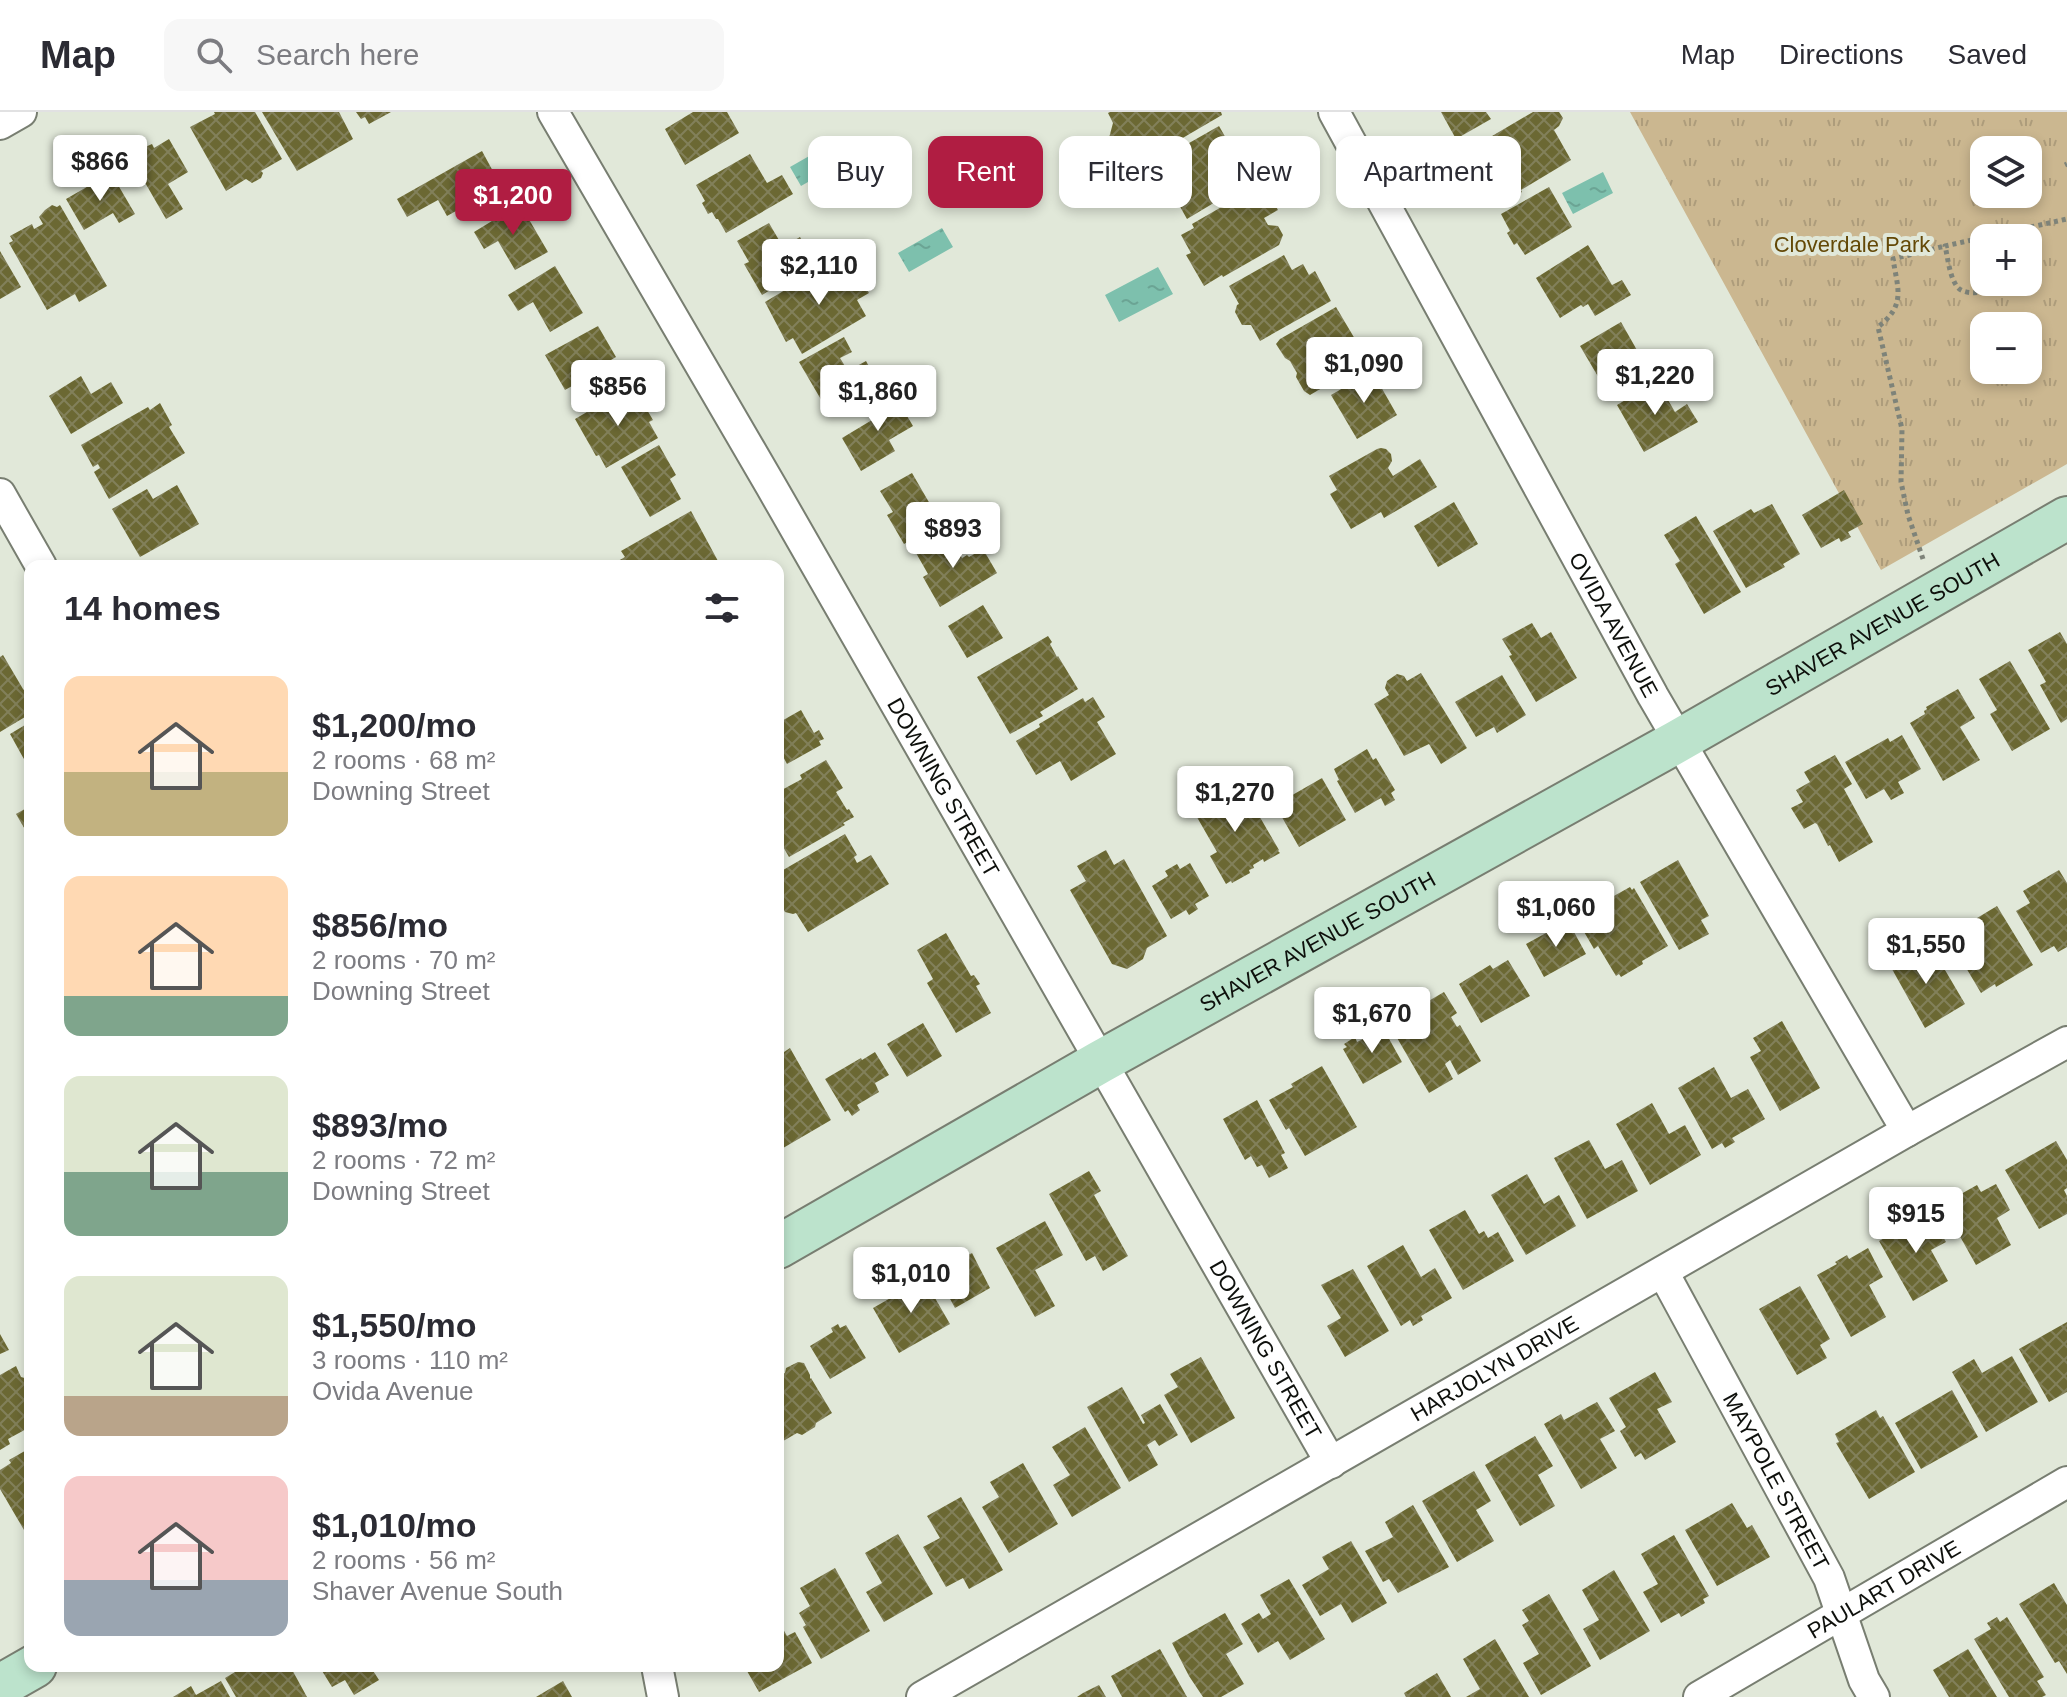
<!DOCTYPE html>
<meta charset="utf-8">
<style>
body{margin:0;font-family:Arial,sans-serif;background:#f7f7f7;color:#2b2b33;height:100vh;display:flex;flex-direction:column;font-size:30px;white-space:nowrap}
*{box-sizing:border-box;margin:0}
p{font-size:26px;color:#7c7c81}
.icon{flex:none;width:44px;height:44px;fill:none;stroke:currentColor;stroke-width:2;stroke-linecap:round;stroke-linejoin:round}
.map{position:relative;flex:1;overflow:hidden}
.sheet{position:absolute;left:24px;top:448px;width:760px;height:1112px;display:flex;flex-direction:column;background:#fff;border-radius:16px;box-shadow:0 4px 12px #0003}
.sheet>*{flex:none}
.banner{position:absolute;left:808px;top:24px;width:760px;height:72px;display:flex;gap:16px}
.controls{position:absolute;left:1970px;top:24px;display:grid;gap:16px}
.controls a{display:grid;place-items:center;width:72px;height:72px;border-radius:16px;background:#fff;box-shadow:0 4px 12px #0003;font-size:40px}
.price{position:absolute;translate:-50% -68px;padding:0 18px;border-radius:8px;background:#fff;color:#222;font-size:26px;line-height:52px;filter:drop-shadow(0 2px 4px #0008)}
.price::after{content:'';position:absolute;left:50%;top:48px;width:24px;height:18px;margin-left:-12px;background:inherit;clip-path:polygon(0 0,100% 0,50% 100%)}
.price.on{background:#b01d42;color:#fff}
ul{padding:0;list-style:none}
li{display:flex;align-items:center;gap:24px;height:200px;padding:0 40px}
li span{display:grid;place-items:center;flex:none;width:224px;height:160px;border-radius:16px;color:#555}
li>.icon{margin-inline-start:auto}
span .icon{width:96px;height:96px;fill:#fffc;stroke-width:1}
li b{font-size:34px}
h2{display:flex;justify-content:space-between;align-items:center;height:96px;padding:0 40px;font-size:34px}
.pill{padding:0 28px;border-radius:16px;background:#fff;box-shadow:0 4px 12px #0003;font-size:28px;line-height:72px}
.pill.on{background:#b01d42;color:#fff}
header{display:flex;align-items:center;gap:48px;box-sizing:border-box;height:112px;padding:0 40px;background:#fff;border-bottom:2px solid #e1e1e2}
header strong{font-size:38px}
nav{display:flex;gap:44px;margin-inline-start:auto;font-size:28px}
.search{width:560px;height:72px;background:#f7f7f7;display:flex;align-items:center;gap:20px;box-sizing:border-box;padding:0 28px;border-radius:16px;color:#7c7c81;font-size:30px}
.map>svg:first-child{display:block}
.park{fill:url(#park-tufts);fill-rule:evenodd}
.water{fill:url(#water-ripples)}
.building{fill:url(#building-cross-hatch)}
.lines{fill:none;stroke-linecap:round;stroke-linejoin:round}
.street-casing{stroke:#787e71;stroke-width:34}
.secondary-casing{stroke:#787e71;stroke-width:46}
.path{stroke:#7e8379;stroke-width:5;stroke-dasharray:4 4;stroke-linecap:butt}
.street{stroke:#fff;stroke-width:30}
.secondary{stroke:#bce3cc;stroke-width:42}
.labels{text-anchor:middle;stroke-width:8;stroke-linejoin:round;paint-order:stroke}
.park-label{font-size:22px;fill:#634806;stroke:#e1e8d9}
.street-label{font-size:22px;fill:#0e100c;stroke:#e1e8d9}
</style>
<header>
<strong>Map</strong>
<div class="search"><svg class="icon" aria-label="search" viewBox="0 0 24 24"><circle cx="10" cy="10" r="6"/><path d="M15 15l6 6"/></svg>Search here</div>
<nav><a>Map</a><a>Directions</a><a>Saved</a></nav>
</header>
<div class="map">
<svg width="2067" height="1585" viewBox="0 0 2067 1585">
<defs>
<pattern id="park-tufts" width="24" height="20" patternUnits="userSpaceOnUse" patternTransform="scale(2)"><rect width="24" height="20" fill="#cbb790"/><path d="M3 7l-1-3M5 7V3M7 7l1-3M15 17l-1-3M17 17v-4M19 17l1-3" fill="none" stroke="#ad9c7b"/></pattern>
<pattern id="water-ripples" width="26" height="14" patternUnits="userSpaceOnUse" patternTransform="scale(2)"><rect width="26" height="14" fill="#7dc0ad"/><path d="M2 4q2-2 4 0t4 0M15 11q2-2 4 0t4 0" fill="none" stroke="#6ba494"/></pattern>
<pattern id="building-cross-hatch" width="8" height="8" patternUnits="userSpaceOnUse" patternTransform="scale(2)"><rect width="8" height="8" fill="#6b6833"/><path d="M0 0l8 8M0 8l8-8" fill="none" stroke="#82805a"/></pattern>
</defs>
<rect width="100%" height="100%" fill="#e1e8d9"/>
<path class="park" d="M1630,0h437v352l-186,106zM1984,38h44v44h-44zM1984,126h44v44h-44zM1984,214h44v44h-44z"/>
<path class="water" d="M839,27l11,19 -49,28 -11,-19z
M1603,60l10,21 -40,21 -11,-21z
M942,116l11,19 -44,25 -11,-19z
M1158,155l15,27 -54,28 -14,-27z"/>
<path class="building" d="M214,0h41l27,47 -21,12 2,2 -2,5 -9,5 -6,-4 -20,12 -36,-64 25,-13z
M262,0h77l14,27 -56,32z
M356,0h35l-22,12 -4,-7 -4,2z
M693,0h34l12,21 -54,32 -20,-36z
M1110,0h111l1,3 -65,38 -3,-7 -22,12 -26,-9 7,-26 -5,-10z
M1441,0h45l5,7 -35,20z
M1533,0h26l4,6 -4,8 -5,4 17,30 -50,30 1,2 -26,15 -15,-27 21,-12 -6,-10 -5,-2 -4,-7 2,-6 -2,-4z
M1219,14l24,42 -9,5 5,8 -5,3 3,5 -50,30 -22,-39 7,-3 -11,-18z
M169,27l19,33 -20,12 15,25 -17,10 -34,-59 14,-8 -3,-4 9,-4 2,4z
M482,39l19,35 -54,30 -9,-16 -31,17 -10,-18z
M750,42l17,29 15,-8 11,19 -67,39 -8,-14h-2l-4,-7 -4,2 -6,-11 3,-2 -9,-16z
M111,61l24,41 -16,9 -6,-10 -29,17 -18,-31z
M1263,71l15,27 -14,8 4,7 10,1 5,9 -4,10 -56,32 -1,-2 -18,11 -18,-31 5,-2 -10,-18 13,-7 -2,-4z
M1549,75l23,40 -47,28 -8,-12 -3,2 -7,-12 3,-2 -9,-17z
M520,92l28,48 -33,18 -17,-29 -14,8 -10,-17z
M52,93l5,2 3,-2 47,81 -28,16 -4,-8 -28,16 -38,-67 4,-2 -3,-5 22,-12 2,5 9,-5 -4,-7 6,-7z
M769,111l14,24 17,-10 6,11 -17,10 9,15 -36,22 -18,-31 5,-2 -12,-21z
M1588,133l24,40 10,-5 9,15 -36,21 -7,-12 -5,3 -2,-2 -21,13 -24,-40z
M0,139l21,36 -21,12z
M1284,143l8,15 11,-6 6,11 6,-4 16,30 -71,40 -9,-16h-9l-7,-13 2,-7 2,-1 -10,-18z
M850,149l19,32 -12,7 9,16 -64,38 -9,-16 -7,4 -21,-40 30,-18 3,5z
M555,154l28,47 -33,19 -17,-30 -15,9 -10,-16z
M1336,195l32,54 -58,34 -6,-4 -8,-14 1,-4 -3,-5 -4,-7 -5,-3 -9,-14 4,-5z
M1621,210l25,44 -40,24 -26,-44z
M598,214l18,31 -37,22 2,2 -16,9 -20,-35z
M844,225l8,15 -12,6 8,13 18,-10 10,18 -50,29 -27,-46z
M1372,259l25,44 -40,24 -26,-44z
M81,264l10,18 20,-12 12,21 -52,31 -22,-38z
M1657,269l18,31 12,-8 11,18 -54,30 -27,-47z
M634,276l19,32 -4,2 9,16 -52,30 -7,-13 -3,1 -21,-37 36,-21 1,2z
M894,282l19,32 -24,14 6,11 -34,20 -19,-33 30,-18 -6,-10z
M160,291l12,22 -3,2 16,26 -76,46 -15,-27 6,-4 -2,-4 -5,3 -12,-22 67,-38 2,3z
M659,333l17,30 -6,4 11,20 -31,18 -29,-50z
M1381,336l5,1 5,5 1,7 -4,7 5,8 27,-17 17,28 -53,31 -3,-6 -30,17 -21,-35 7,-4 -8,-14 48,-27z
M912,361l29,50 -37,21 -17,-29 6,-3 -13,-21z
M177,373l22,39 -59,33 -28,-48 35,-20 6,10z
M1844,378l19,34 -15,8 3,5 -10,5 -2,-4 -18,10 -19,-33z
M1454,390l24,42 -40,23 -24,-41z
M1772,392l28,50 -17,10 2,3 -39,21 -33,-57 38,-22 3,4z
M691,399l27,50 -9,5h-88l-3,-5 7,-4 -4,-6z
M1696,404l45,76 -37,22 -29,-50 5,-3 -16,-26z
M948,423l14,23 5,-3 2,2 14,-8 14,24 -57,34 -17,-30 5,-3 -12,-21z
M983,493l20,33 -36,20 -19,-32z
M1532,511l9,15 10,-6 26,46 -41,24 -27,-46 3,-1 -10,-16z
M2060,520l7,12v75l-6,4 -21,-38 6,-3 -18,-32z
M1048,524l4,6 -2,2 7,13 1,-1 20,33 -38,23 3,4 -33,18 -33,-57z
M3,543l20,34 6,7 1,18 -30,18v-75z
M2010,549l40,68 -38,22 -22,-37 7,-4 -18,-31z
M1421,561l46,75 -26,16 -12,-20 -25,12 -30,-52 15,-9 -4,-7 2,-7 10,-7 7,2 3,5z
M1502,563l24,40 -29,18 -3,-6 -18,10 -21,-35z
M1958,577l17,29 -15,9 20,33 -37,21 -33,-58 15,-9 -1,-3 3,-2 -1,-2z
M1093,585l12,20 -8,5 19,32 -45,27 -11,-20 -24,14 -20,-34 24,-14 -1,-3 44,-26 2,4z
M801,598l13,23 5,-3 5,9 -5,2 2,4 -34,19 -9,-17v-24z
M30,610v48l-20,-36z
M1902,623l19,34 -23,13 6,11 -13,7 -7,-11 -18,10 -21,-37 43,-24 2,4z
M1367,637l6,11 3,-2 19,32 -4,3 4,7 -10,6 -4,-8 -26,15 -18,-32 2,-1 -5,-11z
M1835,643l17,29 -8,5 29,53 -34,20 -9,-17 -2,1 -11,-22 -2,-1 -11,6 -13,-21 12,-6 -7,-12 14,-8 -6,-10z
M826,648l17,28 -7,4 11,18 2,-1 5,8 -11,6 2,2 -56,32 -11,-19v-46l24,-13 -2,-4z
M1322,666l24,42 -47,27 -24,-42z
M1224,674l5,10 14,-8 36,62 -1,1 2,2 -16,9 -1,-3 -10,6 1,3 -5,2 1,3 -18,10 -1,-2 -5,3 -16,-28 7,-4 -23,-40 12,-6 -4,-8z
M30,694v32l-14,-24z
M845,722l12,21 -3,2 3,6 14,-8 18,29 -81,48 -12,-19 -3,1 -8,-2 -7,-12 3,-8 3,-2 -6,-10v-7z
M1106,738l8,15 10,-6 43,77 -20,12 -4,11 -16,10 -15,-5 -42,-74 16,-9 -9,-15z
M1678,748l31,56 -8,4 8,14 -30,16 -39,-68z
M1190,751l19,33 -14,8 3,5 -9,6 -3,-5 -15,9 -19,-33 16,-10 -3,-5 12,-7 3,5z
M2059,758l8,13v64l-9,5 -4,-6 -13,7 -25,-42 14,-8 -7,-12z
M1630,775l2,3 2,-2 34,58 -26,15 1,3 -22,13 -2,-3 -3,2 -18,-30 -4,3 -18,-31 35,-23 1,2z
M1997,794l36,59 -37,22 -1,-3 -14,9 -16,-27 15,-8 -18,-31z
M1568,809l18,33 -42,23 -18,-33z
M946,821l25,43 3,-1 6,9 -4,2 15,27 -35,20 -29,-50 6,-4 -16,-29z
M1916,833l9,15 10,-7 30,51 -40,24 -37,-66z
M1508,848l22,36 -49,27 -22,-39 31,-19 3,4z
M1444,880l13,21 -6,4 6,10 3,-2 21,36 -23,14 -8,-15 -5,4 8,15 -24,14 -40,-69z
M1782,909l38,67 -40,23 -30,-54 11,-6 -8,-13z
M923,911l19,33 -35,21 -20,-33z
M1375,914l3,5 5,-3 19,34 -39,22 -20,-35 4,-2 -3,-3 11,-7 2,5 8,-4 -3,-4z
M790,936l41,72 -53,31v-95z
M875,940l14,23 -14,8 4,9 -22,13 3,5 -8,6 -4,-6 -3,2 -20,-33 36,-21 1,2z
M1322,954l35,61 -52,29 -16,-28 -3,2 -17,-30 24,-13 -2,-3z
M1714,955l17,31 17,-9 17,30 -33,19 3,4 -10,6 -3,-5 -10,6 -34,-61z
M1257,988l28,53 -4,2 7,13 -19,10 -7,-13 -5,2 -6,-11 -6,4 -22,-41z
M1652,991l17,31 16,-9 16,30 -51,30 -34,-61z
M1589,1028l16,29 17,-9 16,31 -51,28 -33,-61z
M2056,1029l11,19v28l-3,2 3,6v18l-28,15 -34,-59z
M1089,1059l12,20 -7,4 34,61 -25,15 -8,-15 -9,5 -37,-67z
M1527,1062l17,30 15,-9 17,31 -50,29 -35,-60z
M1996,1072l14,26 -13,8 14,27 -35,20 -32,-57 19,-11 -2,-3 16,-9 4,7z
M1465,1098l14,24 5,-3 4,7 10,-6 16,29 -51,29 -34,-60z
M1930,1101l16,29 -15,8 17,31 -35,20 -34,-60 9,-5 -2,-6 9,-5 3,5z
M1045,1109l18,34 -28,15 20,36 -20,11 -39,-69z
M1403,1133l18,32 14,-9 17,30 -31,18 2,4 -10,6 -3,-6 -9,6 -34,-60z
M1868,1136l15,29 -14,8 17,32 -35,20 -34,-62 20,-11 -2,-2 12,-7 2,4z
M965,1139l3,4 4,-2 18,35 -35,20 -19,-35 22,-13 -3,-4z
M1353,1157l36,62 -44,26 -18,-31 14,-8 -20,-33z
M924,1167l26,45 -51,29 -26,-45 21,-12 -2,-4 16,-9 2,4z
M1800,1174l30,53 -10,6 7,13 -30,17 -38,-66z
M2067,1210v70l-18,10 -30,-53z
M838,1212l2,4 6,-3 20,33 -36,21 -20,-33 23,-14 -2,-4z
M0,1222l9,16 -9,4z
M2012,1244l26,46 -52,30 -34,-60 22,-13 8,14z
M1201,1245l34,61 -44,25 -27,-48 14,-8 -8,-13z
M798,1250l6,1 6,12v4l1,-1 21,35 -16,10 -1,4 -13,8 -5,-2 -19,11v-67l7,-4 1,-5z
M16,1254l5,11 7,2 2,4v44l-22,12 2,5 -10,6v-75z
M1655,1260l17,30 -15,7 19,33 -31,18 -4,-7 -6,4 -15,-26 6,-4 -17,-29z
M1122,1275l21,37 2,-1 -4,-8 19,-11 18,31 -19,11 -4,-6 -8,5 11,20 -29,17 -42,-75z
M1952,1278l26,47 -57,32 -26,-46z
M1597,1290l18,29 -15,8 17,29 -36,21 -37,-65 17,-10 3,6z
M1876,1298l4,8 3,-2 32,56 -46,27 -33,-56 3,-1 -4,-8z
M1085,1315l36,61 -49,29 -19,-32 17,-10 -18,-28z
M1535,1324l18,30 -15,9 17,31 -35,20 -35,-61z
M30,1336v78l-6,4 -24,-41v-19l11,-7 -2,-3z
M1023,1351l35,61 -49,29 -27,-46 17,-10 -9,-15z
M1474,1359l17,30 -15,9 18,31 -37,21 -35,-61z
M961,1385l42,73 -34,19 -6,-11 -17,9 -23,-40 17,-9 -13,-22z
M1732,1391l15,25 5,-3 18,32 -53,29 -32,-56z
M1413,1393l36,62 -51,26 -9,-14 -6,3 -18,-31 28,-14 -8,-15z
M898,1422l35,60 -49,28 -18,-30 16,-9 -17,-30z
M1674,1423l35,61 -6,3 2,4 -24,14 -2,-4 -18,10 -18,-31 15,-8 -17,-30z
M1351,1429l36,62 -35,20 -11,-19 -21,12 -18,-31 27,-16 -7,-12z
M835,1456l35,63 -49,28 -18,-32 3,-2 -7,-12 11,-7 -10,-18z
M1614,1458l36,61 -50,29 -17,-31 16,-9 -17,-30z
M1289,1467l36,60 -35,21 -12,-19 -20,12 -17,-29 18,-11 4,6 8,-5 -11,-19z
M2054,1471l13,22v69l-8,-13 -4,2 -36,-59z
M1549,1482l42,72 -50,29 -18,-32 16,-9 -17,-29 7,-4 -7,-11z
M1225,1501l18,31 -17,10 18,30 -23,13h-18l-14,-21 -17,-33z
M1997,1505l3,5 7,-5 37,60 -7,4 9,14 -4,2h-33l-35,-58 17,-10 -4,-6z
M778,1508l9,16 8,-4 17,31 -53,29 -12,-21 9,-5h22z
M1495,1527l34,58h-63l14,-8 -17,-30z
M1160,1537l27,48h-65l-11,-21z
M1968,1537l29,48h-48l-16,-27z
M245,1554h45l17,31h-71l-11,-19z
M319,1554h51l9,14 -25,15 -9,-15 -13,7z
M1437,1561l14,24h-45l-2,-4z
M221,1569l9,16h-57l18,-11 5,9z
M563,1569l9,16h-36z
M1099,1573l7,12h-29l6,-4z"/>
<g class="lines">
<defs>
<g id="street">
<path id="s1" d="M553,0l218,374 560,977"/>
<path id="s2" d="M1334,0l319,584 254,435"/>
<path d="M0,12l21,-12"/>
<path d="M0,382l41,72"/>
<path id="s3" d="M1663,1160l166,306 35,102 10,17"/>
<path d="M657,1554l6,31"/>
<path id="s4" d="M922,1585l985,-566 160,-89"/>
<path id="s5" d="M1699,1585l368,-215"/>
</g>
<g id="secondary">
<path id="s6" d="M778,1135l322,-185 578,-321 389,-223"/>
<path d="M0,1574l35,-20"/>
</g>
</defs>
<use href="#street" class="street-casing"/>
<use href="#secondary" class="secondary-casing"/>
<path class="path" d="M2065,53l2,-1
M2028,168l8,-6 2,-7 -10,-39
M2024,170c-16,4 -59,20 -68,3 -7,-11 -8,-27 -11,-39l122,-27
M1923,447l-15,-44 -7,-33 1,-53 -24,-102c28,-22 20,-37 15,-68l52,-13"/>
<use href="#street" class="street"/>
<use href="#secondary" class="secondary"/>
</g>
<g class="labels">
<g class="park-label">
<text x="1852" y="140">Cloverdale Park</text>
</g>
<g class="street-label">
<text dy="8" stroke="none"><textPath href="#s6" startOffset="1268">SHAVER AVENUE SOUTH</textPath></text>
<text dy="8" stroke="none"><textPath href="#s2" startOffset="584">OVIDA AVENUE</textPath></text>
<text dy="8" stroke="none"><textPath href="#s1" startOffset="780">DOWNING STREET</textPath></text>
<text dy="8" stroke="none"><textPath href="#s6" startOffset="620">SHAVER AVENUE SOUTH</textPath></text>
<text dy="8" stroke="none"><textPath href="#s1" startOffset="1428">DOWNING STREET</textPath></text>
<text dy="8" stroke="none"><textPath href="#s4" startOffset="660">HARJOLYN DRIVE</textPath></text>
<text dy="8" stroke="none"><textPath href="#s3" startOffset="238">MAYPOLE STREET</textPath></text>
<text dy="8" stroke="none"><textPath href="#s5" startOffset="214">PAULART DRIVE</textPath></text>
</g>
</g>
</svg>
<div class="controls">
<a><svg class="icon" aria-label="layers" viewBox="0 0 24 24"><path d="M12 4l9 5-9 5-9-5zM3 14l9 5 9-5"/></svg></a>
<a>+</a>
<a>−</a>
</div>
<b class="price" style="left:100px;top:91px">$866</b>
<b class="price on" style="left:513px;top:125px">$1,200</b>
<b class="price" style="left:819px;top:195px">$2,110</b>
<b class="price" style="left:1364px;top:293px">$1,090</b>
<b class="price" style="left:1655px;top:305px">$1,220</b>
<b class="price" style="left:618px;top:316px">$856</b>
<b class="price" style="left:878px;top:321px">$1,860</b>
<b class="price" style="left:953px;top:458px">$893</b>
<b class="price" style="left:1235px;top:722px">$1,270</b>
<b class="price" style="left:1556px;top:837px">$1,060</b>
<b class="price" style="left:1926px;top:874px">$1,550</b>
<b class="price" style="left:1372px;top:943px">$1,670</b>
<b class="price" style="left:1916px;top:1143px">$915</b>
<b class="price" style="left:911px;top:1203px">$1,010</b>
<div class="banner">
<a class="pill">Buy</a>
<a class="pill on">Rent</a>
<a class="pill">Filters</a>
<a class="pill">New</a>
<a class="pill">Apartment</a>
</div>
<section class="sheet">
<h2>14 homes<svg class="icon" aria-label="filters" viewBox="0 0 24 24"><path d="M4 7h16M4 17h16"/><circle cx="9" cy="7" r="2"/><circle cx="15" cy="17" r="2"/></svg></h2>
<ul>
<li><span style="background:linear-gradient(#ffd9b3 60%,#c2b280 0)"><svg class="icon" aria-label="home" viewBox="0 0 24 24"><path d="M3 11l9-7 9 7M6 9v11h12V9"/></svg></span><div><b>$1,200/mo</b><p>2 rooms · 68 m²</p><p>Downing Street</p></div></li>
<li><span style="background:linear-gradient(#ffd9b3 75%,#7fa58c 0)"><svg class="icon" aria-label="home" viewBox="0 0 24 24"><path d="M3 11l9-7 9 7M6 9v11h12V9"/></svg></span><div><b>$856/mo</b><p>2 rooms · 70 m²</p><p>Downing Street</p></div></li>
<li><span style="background:linear-gradient(#dfe7d0 60%,#7fa58c 0)"><svg class="icon" aria-label="home" viewBox="0 0 24 24"><path d="M3 11l9-7 9 7M6 9v11h12V9"/></svg></span><div><b>$893/mo</b><p>2 rooms · 72 m²</p><p>Downing Street</p></div></li>
<li><span style="background:linear-gradient(#dfe7d0 75%,#b9a48a 0)"><svg class="icon" aria-label="home" viewBox="0 0 24 24"><path d="M3 11l9-7 9 7M6 9v11h12V9"/></svg></span><div><b>$1,550/mo</b><p>3 rooms · 110 m²</p><p>Ovida Avenue</p></div></li>
<li><span style="background:linear-gradient(#f6c9c9 65%,#9aa5b1 0)"><svg class="icon" aria-label="home" viewBox="0 0 24 24"><path d="M3 11l9-7 9 7M6 9v11h12V9"/></svg></span><div><b>$1,010/mo</b><p>2 rooms · 56 m²</p><p>Shaver Avenue South</p></div></li>
</ul>
</section>
</div>
